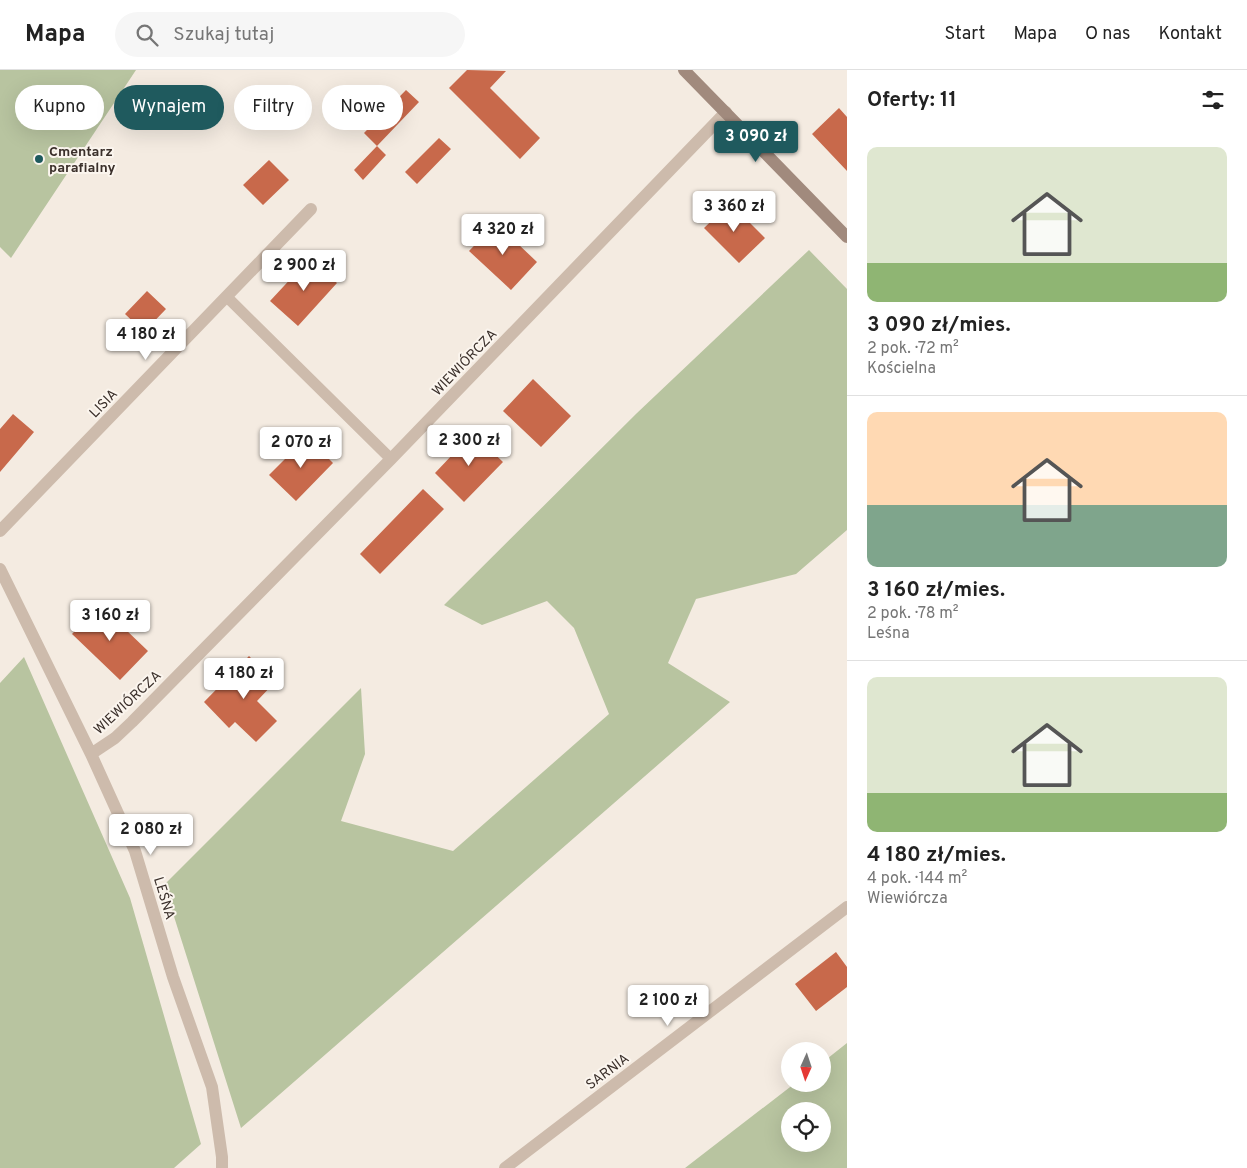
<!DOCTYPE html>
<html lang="pl">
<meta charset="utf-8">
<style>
body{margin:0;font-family:Overpass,sans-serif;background:#f6f6f6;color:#222;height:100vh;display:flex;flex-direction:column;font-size:19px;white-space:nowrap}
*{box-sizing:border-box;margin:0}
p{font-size:16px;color:#767676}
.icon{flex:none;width:28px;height:28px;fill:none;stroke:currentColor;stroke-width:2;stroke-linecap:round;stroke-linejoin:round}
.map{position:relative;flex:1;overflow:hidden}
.side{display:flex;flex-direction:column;background:#fff;width:400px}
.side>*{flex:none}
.banner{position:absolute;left:15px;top:15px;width:475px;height:45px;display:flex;gap:10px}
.needle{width:32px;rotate:183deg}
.fabs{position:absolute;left:781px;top:972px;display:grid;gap:10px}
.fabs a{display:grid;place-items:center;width:50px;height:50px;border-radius:50%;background:#fff;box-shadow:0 5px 20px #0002;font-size:25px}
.price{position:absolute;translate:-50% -42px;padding:0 11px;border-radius:5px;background:#fff;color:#222;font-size:16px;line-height:32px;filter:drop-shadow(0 1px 2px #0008)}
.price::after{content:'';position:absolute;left:50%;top:30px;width:15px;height:11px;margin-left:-8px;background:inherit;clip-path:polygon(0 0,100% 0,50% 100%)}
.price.selected{background:#1f5a5e;color:#fff}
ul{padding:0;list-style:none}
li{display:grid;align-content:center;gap:10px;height:265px;padding:0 20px}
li+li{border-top:1px solid #e0e0e0}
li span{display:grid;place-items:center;height:155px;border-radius:10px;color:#555}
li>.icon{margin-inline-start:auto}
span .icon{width:90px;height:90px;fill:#fffc;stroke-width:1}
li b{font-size:21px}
h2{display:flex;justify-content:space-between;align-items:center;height:60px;padding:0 20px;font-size:21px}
.pill{padding:0 18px;border-radius:22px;background:#fff;box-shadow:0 5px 20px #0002;font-size:18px;line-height:45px}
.pill.selected{background:#1f5a5e;color:#fff}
header{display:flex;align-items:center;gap:30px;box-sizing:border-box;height:70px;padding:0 25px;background:#fff;border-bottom:1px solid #e0e0e0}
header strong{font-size:24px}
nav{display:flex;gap:28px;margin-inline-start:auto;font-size:18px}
.search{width:350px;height:45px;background:#f6f6f6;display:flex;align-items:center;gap:12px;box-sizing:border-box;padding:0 18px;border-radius:28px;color:#767676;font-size:19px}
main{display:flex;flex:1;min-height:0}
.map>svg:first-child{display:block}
.green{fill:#b8c4a0;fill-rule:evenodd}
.building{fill:#c8694b}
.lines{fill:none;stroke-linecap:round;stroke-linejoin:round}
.lane{stroke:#cdbbac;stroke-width:11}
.street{stroke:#cdbbac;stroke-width:12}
.secondary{stroke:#a18a7d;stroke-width:12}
.poi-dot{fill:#1f5a5e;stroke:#fbf5ee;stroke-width:2}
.labels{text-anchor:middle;stroke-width:4;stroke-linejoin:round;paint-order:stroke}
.poi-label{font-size:14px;font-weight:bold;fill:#3b302b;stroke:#fbf5ee;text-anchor:start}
.street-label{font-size:14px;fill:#3b302b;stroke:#fbf5ee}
</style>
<header>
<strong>Mapa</strong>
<div class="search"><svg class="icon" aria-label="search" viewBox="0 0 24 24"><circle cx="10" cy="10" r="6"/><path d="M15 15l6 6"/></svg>Szukaj tutaj</div>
<nav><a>Start</a><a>Mapa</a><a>O nas</a><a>Kontakt</a></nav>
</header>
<main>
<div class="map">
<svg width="847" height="1098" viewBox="0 0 847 1098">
<rect width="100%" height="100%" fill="#f4ebe1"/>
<path class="green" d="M0,0h136l-125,188 -11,-11z
M809,180l38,39v241l-51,44 -100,25 -28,64 62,39 -489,426 -77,-243 197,-197 4,66 -24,67 112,30 156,-137 -35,-86 -27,-27 -65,24 -38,-20 193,-192z
M24,587l106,241 71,246 -27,24h-174v-485z
M847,973v125h-162l109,-84h28l1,-22zM822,1041v33h-32v-33z"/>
<path class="building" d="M467,0l39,1 -16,17 50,50 -20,21 -71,-71z
M342,17l28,29 -13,11 -27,-29z
M406,20l13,12 -42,44 -13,-13z
M839,38l8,9v54l-35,-37z
M439,68l12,11 -34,35 -12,-12z
M377,76l9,9 -23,25 -9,-10z
M269,90l20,20 -26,25 -20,-20z
M730,133l35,35 -26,25 -35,-35z
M496,153l41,39 -26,28 -42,-39z
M310,188l27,25 -39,43 -28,-25z
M147,221l19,18 -22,23 -19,-18z
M533,309l38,37 -30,31 -38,-36z
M13,344l21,18 -34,40v-43z
M473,363l30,29 -39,40 -29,-29z
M307,367l26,26 -37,38 -27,-26z
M423,419l21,20 -64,65 -20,-20z
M100,535l48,46 -28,29 -48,-46z
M249,586l26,26 -18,19 20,20 -21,21 -21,-20 -6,6 -25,-26z
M836,882l11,15v20l-31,24 -21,-27z"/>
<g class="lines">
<path class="lane" d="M227,227l164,162"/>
<path class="street" d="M0,461l311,-322
M0,499l91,185 44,97 38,126 39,110 10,70v11
M91,684l24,-16 17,-16 259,-263 335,-347
M505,1098l342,-261"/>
<path class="secondary" d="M684,0l163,167"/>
</g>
<circle class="poi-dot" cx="39" cy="89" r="5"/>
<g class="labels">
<g class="poi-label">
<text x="49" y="86">Cmentarz<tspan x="49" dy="16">parafialny</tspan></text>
</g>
<g class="street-label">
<text transform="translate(464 292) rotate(-46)" y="5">WIEWIÓRCZA</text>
<text transform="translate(103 333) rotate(-46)" y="5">LISIA</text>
<text transform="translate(127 632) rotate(-43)" y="5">WIEWIÓRCZA</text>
<text transform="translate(165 828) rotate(73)" y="5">LEŚNA</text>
<text transform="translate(607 1001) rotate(-37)" y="5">SARNIA</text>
</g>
</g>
</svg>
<div class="fabs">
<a><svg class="needle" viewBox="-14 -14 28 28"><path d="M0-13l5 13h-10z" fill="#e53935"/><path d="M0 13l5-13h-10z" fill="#767676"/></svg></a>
<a><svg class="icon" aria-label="locate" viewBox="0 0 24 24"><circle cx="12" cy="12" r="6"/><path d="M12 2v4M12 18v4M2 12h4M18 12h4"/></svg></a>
</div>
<b class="price selected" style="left:756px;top:93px">3 090 zł</b>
<b class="price" style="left:734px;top:163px">3 360 zł</b>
<b class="price" style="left:503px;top:186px">4 320 zł</b>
<b class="price" style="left:304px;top:222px">2 900 zł</b>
<b class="price" style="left:146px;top:291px">4 180 zł</b>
<b class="price" style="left:469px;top:397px">2 300 zł</b>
<b class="price" style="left:301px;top:399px">2 070 zł</b>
<b class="price" style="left:110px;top:572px">3 160 zł</b>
<b class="price" style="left:244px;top:630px">4 180 zł</b>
<b class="price" style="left:151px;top:786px">2 080 zł</b>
<b class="price" style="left:668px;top:957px">2 100 zł</b>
<div class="banner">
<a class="pill">Kupno</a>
<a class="pill selected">Wynajem</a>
<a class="pill">Filtry</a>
<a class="pill">Nowe</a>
</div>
</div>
<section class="side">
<h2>Oferty: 11<svg class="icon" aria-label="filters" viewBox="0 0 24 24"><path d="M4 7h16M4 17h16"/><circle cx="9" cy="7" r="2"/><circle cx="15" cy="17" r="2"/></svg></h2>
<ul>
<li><span style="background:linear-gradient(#dfe7d0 75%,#8fb573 0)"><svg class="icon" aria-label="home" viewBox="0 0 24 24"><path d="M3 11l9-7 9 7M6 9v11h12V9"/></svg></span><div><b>3 090 zł/mies.</b><p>2 pok. · 72 m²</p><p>Kościelna</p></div></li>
<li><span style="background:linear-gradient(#ffd9b3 60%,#7fa58c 0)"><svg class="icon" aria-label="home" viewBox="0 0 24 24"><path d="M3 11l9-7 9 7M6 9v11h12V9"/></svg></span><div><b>3 160 zł/mies.</b><p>2 pok. · 78 m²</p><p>Leśna</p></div></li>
<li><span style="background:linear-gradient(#dfe7d0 75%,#8fb573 0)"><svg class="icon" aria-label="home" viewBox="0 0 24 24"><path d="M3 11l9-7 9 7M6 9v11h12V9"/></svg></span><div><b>4 180 zł/mies.</b><p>4 pok. · 144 m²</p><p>Wiewiórcza</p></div></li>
</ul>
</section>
</main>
